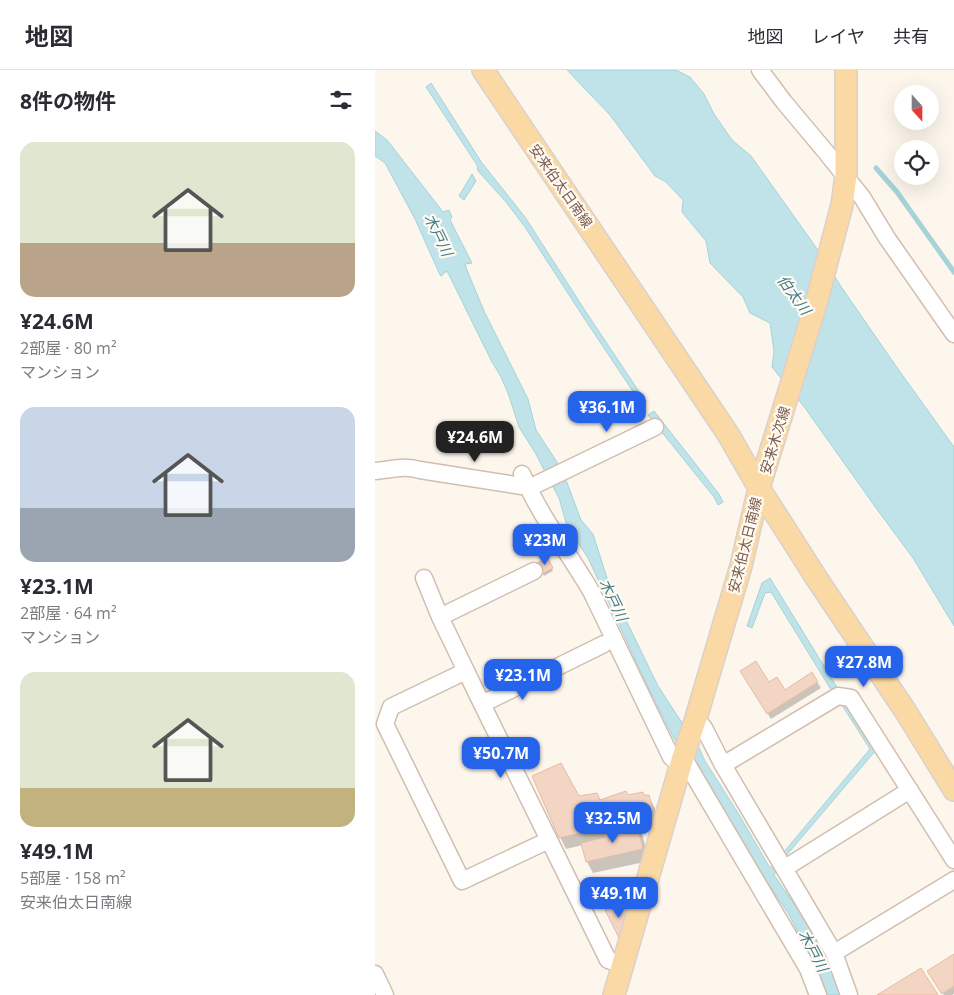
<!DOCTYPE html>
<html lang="ja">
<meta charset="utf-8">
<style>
body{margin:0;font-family:"Open Sans","Noto Sans JP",sans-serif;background:#f2f2f3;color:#2b2b33;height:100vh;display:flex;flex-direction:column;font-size:19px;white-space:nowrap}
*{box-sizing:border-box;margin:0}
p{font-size:16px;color:#7c7c81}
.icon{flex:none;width:28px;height:28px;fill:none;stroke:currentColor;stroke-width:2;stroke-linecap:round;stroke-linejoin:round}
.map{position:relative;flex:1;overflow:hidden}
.sheet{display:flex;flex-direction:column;background:#fff;width:375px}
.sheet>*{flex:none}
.needle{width:32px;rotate:159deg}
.fabs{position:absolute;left:519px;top:15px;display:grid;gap:10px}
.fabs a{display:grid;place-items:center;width:45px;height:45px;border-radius:50%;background:#fff;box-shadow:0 5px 20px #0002;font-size:25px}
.price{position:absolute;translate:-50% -42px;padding:0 11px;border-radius:10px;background:#2563eb;color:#fff;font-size:16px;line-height:32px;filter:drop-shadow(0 1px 2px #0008)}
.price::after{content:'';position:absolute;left:50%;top:30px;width:15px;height:11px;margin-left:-8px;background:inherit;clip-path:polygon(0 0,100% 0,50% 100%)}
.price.selected{background:#222;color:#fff}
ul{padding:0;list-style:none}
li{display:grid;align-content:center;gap:10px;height:265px;padding:0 20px}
li span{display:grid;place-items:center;height:155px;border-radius:15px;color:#555}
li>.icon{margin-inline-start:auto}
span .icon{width:90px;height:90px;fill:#fffc;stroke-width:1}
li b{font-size:21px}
h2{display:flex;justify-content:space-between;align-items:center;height:60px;padding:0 20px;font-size:21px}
header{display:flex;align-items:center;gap:30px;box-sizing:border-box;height:70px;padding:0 25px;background:#fff;border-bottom:1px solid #e1e1e2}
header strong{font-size:24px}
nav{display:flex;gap:28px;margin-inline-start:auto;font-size:18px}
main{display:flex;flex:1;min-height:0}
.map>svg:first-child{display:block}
.water{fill:#bfe3e8;stroke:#a5d3da}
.shadow{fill:#0003}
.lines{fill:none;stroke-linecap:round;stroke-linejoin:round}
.stream{stroke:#a5d3da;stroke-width:5}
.building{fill:#f3d5c3;stroke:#e6bba3}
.minor-casing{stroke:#d1beb0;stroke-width:19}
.major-casing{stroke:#dad1cd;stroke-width:24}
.minor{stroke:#fff;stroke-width:16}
.major{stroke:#fbd9a5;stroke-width:21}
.labels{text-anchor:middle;stroke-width:4.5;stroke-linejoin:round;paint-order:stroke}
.street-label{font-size:14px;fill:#7a5c4d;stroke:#fffaf3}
.water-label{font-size:15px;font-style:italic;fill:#437c86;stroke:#fffaf3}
</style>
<header>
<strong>地図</strong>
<nav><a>地図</a><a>レイヤ</a><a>共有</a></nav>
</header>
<main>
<section class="sheet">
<h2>8件の物件<svg class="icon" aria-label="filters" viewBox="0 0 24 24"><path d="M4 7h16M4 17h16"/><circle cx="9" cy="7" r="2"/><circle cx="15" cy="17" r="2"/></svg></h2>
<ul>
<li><span style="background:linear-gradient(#dfe7d0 65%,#b9a48a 0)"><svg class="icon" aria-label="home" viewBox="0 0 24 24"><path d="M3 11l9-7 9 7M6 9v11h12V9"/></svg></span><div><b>¥24.6M</b><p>2部屋 · 80 m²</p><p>マンション</p></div></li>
<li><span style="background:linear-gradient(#c9d6e8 65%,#9aa5b1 0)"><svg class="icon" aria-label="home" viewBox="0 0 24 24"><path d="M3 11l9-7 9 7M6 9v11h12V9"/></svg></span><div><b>¥23.1M</b><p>2部屋 · 64 m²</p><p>マンション</p></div></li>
<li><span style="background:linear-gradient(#dfe7d0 75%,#c2b280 0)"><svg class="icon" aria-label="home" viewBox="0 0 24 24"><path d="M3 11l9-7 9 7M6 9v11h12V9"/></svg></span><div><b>¥49.1M</b><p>5部屋 · 158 m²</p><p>安来伯太日南線</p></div></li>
</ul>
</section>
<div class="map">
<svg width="579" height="925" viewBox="0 0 579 925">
<rect width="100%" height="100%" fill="#fdf6ec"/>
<path class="water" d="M192,0h106l5,1 12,6 14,17 10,20 18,26 19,16 62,87 29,45 56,81 56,78v179l-41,-68 -37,-50 -71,-100 -33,-41 2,-16 -4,-28 -20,-10 -7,-16 -33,-34 -4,-22 -24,-29 1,-12 -17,-18 -11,-6 -45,-61z
M56,13l51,80 43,54 61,95 60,90 -4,3 -60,-90 -57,-88 -19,-25 -28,-31 -1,-6 -51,-78z
M0,61l12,9 56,72 6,-2 3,7 -2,3 22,43 -7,1 2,6 17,41 44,88 8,31 21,32 2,9 -12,5 -11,-22 -17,-27 -11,-34 -8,-18 -8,-13 -45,-91 -6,5 -1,-1 -25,-56 -30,-56 -10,-7z
M97,104l4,7 -12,19 -5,-4z
M279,341l65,83 4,8 -5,3 -4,-8 -66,-82z
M188,402l18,48 12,14 14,44 17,38 34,70 30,46 -6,19 -9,-14 -25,-50 -60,-129 -21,-32 -8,-28 -10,-19z
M395,508l68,111 -5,4 -62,-101 -6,1 -13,35 -5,-2 15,-43z
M465,632h6l31,47 -92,108 -2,-4 87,-104z
M320,669l10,22 33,52 32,55 5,-5 3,4 -4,8c20,29 42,58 56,90 4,10 7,20 10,30h-14l-8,-24 -30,-58 -25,-37 -32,-54 -41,-64z"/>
<path class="shadow" d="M173,489l5,12 -9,5 -6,-12z
M367,602l42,20 28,-18 9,14 -50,31z
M273,726l7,12 4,14 -4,8 -14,3 2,4 6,24 -56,12 -6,-11 -4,-17 -17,4 -6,-12 19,-40 21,4 28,-4z
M579,886v38l-2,1h-8l-15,-24z"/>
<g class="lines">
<path class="stream" d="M501,98l21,24 57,80"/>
</g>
<path class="building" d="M173,488l5,10 -11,6 -5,-11z
M381,591l13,21 8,-5 8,13 27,-18 6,10 -51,32 -27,-43z
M186,693l18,33 18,-3 3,7 26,-9 2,4 15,-3 1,3h5l4,15 -6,2 2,6 -90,20 -27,-62z
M262,754l6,25 -57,13 -5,-19 24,-6 -2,-5z
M254,830l-3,38 -5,4 -16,-32z
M579,884v32l-12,8 -15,-23z
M546,898l17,27h-61z"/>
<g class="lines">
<defs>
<path id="minor" d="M385,0l24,32 41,49 37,46 25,41 67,96
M0,401c16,-1 29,-6 45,-1l108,17 5,-1 122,-59
M147,404c18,42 46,78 69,117l80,166 10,9
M49,508l16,39 26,54 -75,36 -6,17 77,157 87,-41 59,120 15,5
M65,547l94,-46
M91,601l16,33 122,-60
M107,634l67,136
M321,648l8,10 19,37 115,-69 13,2 103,162
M308,687l125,212 10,26
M348,695l111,188
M410,798l125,-78
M0,904l10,21
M474,925l-15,-42 120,-73"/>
<path id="major" d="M108,0l245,364 31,54 58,91 89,133 48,78
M239,925l69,-238 13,-39 45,-152 18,-78 56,-181 27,-102 4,-29v-106"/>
</defs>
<use href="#minor" class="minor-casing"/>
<use href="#major" class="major-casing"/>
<use href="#minor" class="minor"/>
<use href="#major" class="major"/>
</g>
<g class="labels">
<g class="street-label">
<text transform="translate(186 116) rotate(55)" y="5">安来伯太日南線</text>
<text transform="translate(400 370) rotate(-73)" y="5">安来木次線</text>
<text transform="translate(370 475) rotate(-76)" y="5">安来伯太日南線</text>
</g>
<g class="water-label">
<text transform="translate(63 165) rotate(64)" y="5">木戸川</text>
<text transform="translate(419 225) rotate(54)" y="5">伯太川</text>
<text transform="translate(238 530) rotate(64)" y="5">木戸川</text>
<text transform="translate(438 881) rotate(62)" y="5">木戸川</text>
</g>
</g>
</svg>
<div class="fabs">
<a><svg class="needle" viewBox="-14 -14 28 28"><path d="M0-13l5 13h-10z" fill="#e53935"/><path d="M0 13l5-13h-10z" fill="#7c7c81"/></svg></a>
<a><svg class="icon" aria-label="locate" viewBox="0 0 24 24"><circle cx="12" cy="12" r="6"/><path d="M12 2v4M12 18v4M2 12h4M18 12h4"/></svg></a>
</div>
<b class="price" style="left:232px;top:363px">¥36.1M</b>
<b class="price selected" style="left:100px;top:393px">¥24.6M</b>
<b class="price" style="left:170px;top:496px">¥23M</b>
<b class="price" style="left:489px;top:618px">¥27.8M</b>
<b class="price" style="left:148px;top:631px">¥23.1M</b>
<b class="price" style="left:126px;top:709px">¥50.7M</b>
<b class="price" style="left:238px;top:774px">¥32.5M</b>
<b class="price" style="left:244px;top:849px">¥49.1M</b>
</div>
</main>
